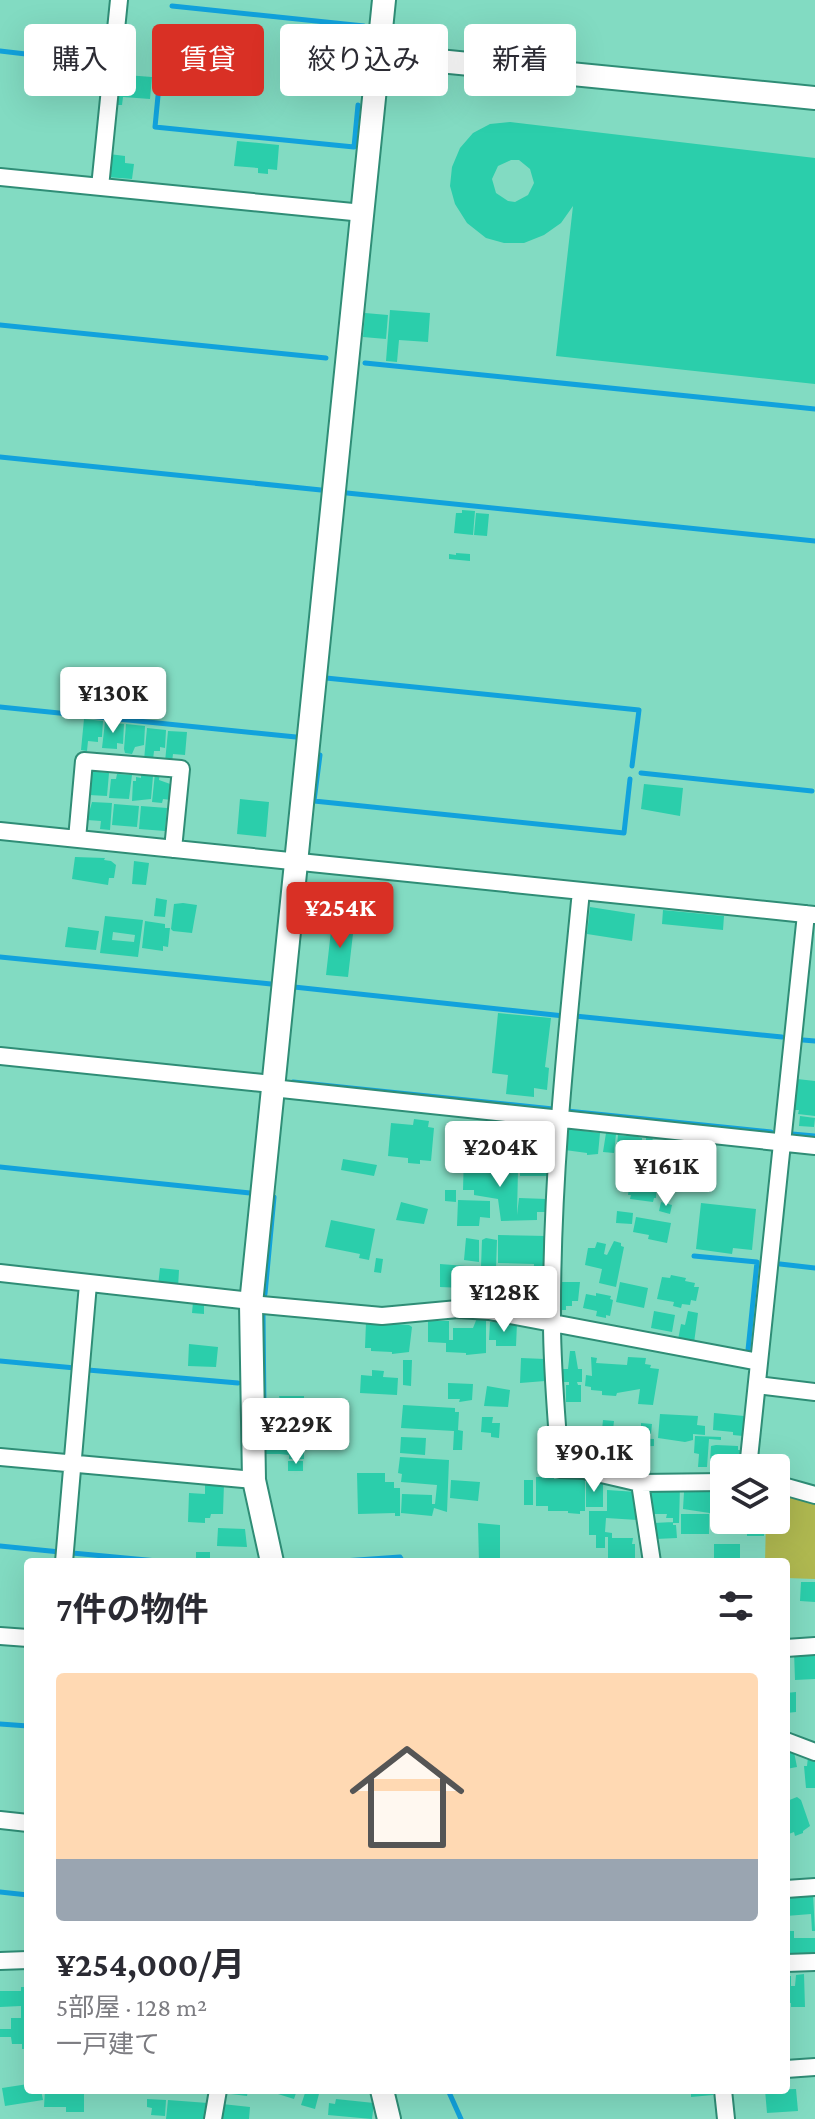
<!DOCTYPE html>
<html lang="ja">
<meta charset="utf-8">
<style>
body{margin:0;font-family:"Crimson Pro","Noto Sans JP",serif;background:#f2f2f3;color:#2b2b33;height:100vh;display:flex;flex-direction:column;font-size:30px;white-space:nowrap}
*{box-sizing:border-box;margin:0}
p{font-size:26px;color:#7c7c81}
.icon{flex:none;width:44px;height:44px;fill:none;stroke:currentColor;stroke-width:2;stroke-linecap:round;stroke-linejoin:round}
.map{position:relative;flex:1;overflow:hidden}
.details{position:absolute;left:24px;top:1558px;width:766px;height:536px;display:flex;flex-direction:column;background:#fff;border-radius:8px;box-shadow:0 8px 32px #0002}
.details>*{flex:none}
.guide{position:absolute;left:24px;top:24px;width:768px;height:72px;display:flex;gap:16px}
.controls{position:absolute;left:710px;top:1454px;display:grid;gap:16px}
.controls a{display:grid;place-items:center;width:80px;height:80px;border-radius:8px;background:#fff;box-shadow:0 8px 32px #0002;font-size:40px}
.price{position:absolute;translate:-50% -68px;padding:0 18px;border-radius:8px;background:#fff;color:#222;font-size:26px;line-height:52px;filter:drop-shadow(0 2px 4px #0008)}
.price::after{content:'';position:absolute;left:50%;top:48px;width:24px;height:18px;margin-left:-12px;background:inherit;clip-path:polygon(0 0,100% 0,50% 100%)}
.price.current{background:#d93025;color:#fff}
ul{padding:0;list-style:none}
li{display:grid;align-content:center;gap:16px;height:424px;padding:0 32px}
li span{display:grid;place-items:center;height:248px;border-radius:8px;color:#555}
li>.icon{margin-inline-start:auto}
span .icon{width:144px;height:144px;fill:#fffc;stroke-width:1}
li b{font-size:34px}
h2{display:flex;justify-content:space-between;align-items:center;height:96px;padding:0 32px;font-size:34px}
.chip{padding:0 28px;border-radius:8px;background:#fff;box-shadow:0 8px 32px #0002;font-size:28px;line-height:72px}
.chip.current{background:#d93025;color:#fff}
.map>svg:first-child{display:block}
.green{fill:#afb850}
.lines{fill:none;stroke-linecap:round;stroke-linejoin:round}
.stream{stroke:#11a2dc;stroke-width:5}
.building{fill:#2bceab;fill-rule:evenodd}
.street-casing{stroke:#2f8d76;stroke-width:20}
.secondary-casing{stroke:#2f8d76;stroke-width:26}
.street{stroke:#fff;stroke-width:16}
.secondary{stroke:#fff;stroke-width:22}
</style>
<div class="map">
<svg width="815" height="2119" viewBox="0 0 815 2119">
<rect width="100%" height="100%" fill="#82dbc2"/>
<path class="green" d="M780,1488l35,11v80l-29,-1v-16h-21l1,-42h10z"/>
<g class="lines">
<path class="stream" d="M172,6l192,20 -3,44
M0,51l103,12
M160,75l-5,52 199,20 4,-42
M0,325l326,33
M365,363l450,46
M0,457l321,33
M347,493l468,48
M326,678l313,32 -7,56
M0,707l296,30
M320,755l-6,46 310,32 6,-54
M641,773l171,18
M0,957l271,27
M294,987l270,29
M575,1016l207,21
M803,1040l12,1
M293,1082l260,27
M567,1111l204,21
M792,1134l23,2
M0,1167l250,26
M694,1256l63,6 -9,88
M780,1264l35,4
M265,1294l9,-97
M263,1315l1,95
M0,1361l75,7
M87,1374l1,-4 150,13
M0,1546l60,6
M72,1553l96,9
M329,1562l71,-5 3,5
M0,1724l28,2
M0,1892l28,3
M448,2090l13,29"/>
</g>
<path class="building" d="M91,25l17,2 -2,28 -17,-2z
M334,29l24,3 -2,19 -6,-1v3l-18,-4z
M54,62h30v7l17,1 -2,13 -47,-1z
M117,73l8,1 -1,11 2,-10 26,2 -2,22 -27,-2 -1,8h-9z
M510,122l305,36v226l-259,-28 17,-150 -12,17 -17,12 -20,8h-20l-18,-5 -19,-15 -12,-19 -5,-18 2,-19 8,-19 13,-15 17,-9zM511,160h8l11,9 4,14 -6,12 -13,7 -7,-1 -12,-8 -4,-14 6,-13z
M237,141l42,4 -2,25 -9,-1v5l-10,-1v-5l-24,-2z
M109,154l16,2v7l9,1 -2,15 -25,-2z
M390,310l40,3 -2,29 -29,-2 -2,22 -11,-1z
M365,313l23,2 -2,24 -23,-2z
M462,510l13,1 -2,24 -19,-2 2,-20h6z
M476,513l13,1 -2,22 -13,-1z
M456,553l14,1v7l-21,-2v-5l7,1z
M84,719l19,2 -1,16h-4v5l-10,-1 -1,10 -6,-1z
M105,722l19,2 -1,20 -6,-1v6l-15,-1z
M126,724l19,2 -1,19 -9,2 -3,7 -7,-1 -1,-4z
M147,728l19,2 -1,18 -5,-1v4h-6l-1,9h-9z
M168,731l19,1 -2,23 -12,-1 -1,8h-7z
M91,771l18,2 -2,23 -18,-1z
M155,773h5l-1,7 14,5 -2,15 -8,-1 -1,4 -10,-1z
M117,774l15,1 -3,24 -20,-1 2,-19h5z
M141,775l12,1 -2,23 -19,2 1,-20h3v-4l5,1z
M644,784l39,4 -3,28 -39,-7z
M240,799l29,3 -3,35 -29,-3z
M92,802l20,1 -2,27 -10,-1 1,-8 -14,-1z
M114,804l25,2 -2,21 -25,-2z
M141,806l26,2 -2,23 -26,-2z
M75,857l30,1 -1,2 7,1 5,4 -2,13h-5l-1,7 -36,-6z
M134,861l15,2 -3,22 -14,-1z
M156,898l11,2 -2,17 -11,-1z
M183,903l14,2 -5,28 -19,-2 -2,-2 3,-25z
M590,907l45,7 -3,27 -45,-7z
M663,910l61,6 -1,14 -61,-6z
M105,916l38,4 -5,37 -38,-4zM113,932l22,3 -1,7 -22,-2z
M145,921l20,3v4h5l-2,19 -5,-1v5l-21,-3z
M332,922l22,3 -6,52 -22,-2z
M68,927l31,4 -3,19 -31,-3z
M498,1013l53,5 -6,49 4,1 -2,22 -13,-2v9l-28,-3 2,-19 -16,-2z
M797,1079l18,2v35l-17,-2 1,-4h-5z
M800,1116l15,2 -1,9 -15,-1z
M414,1119l15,2 -1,6 6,1 -3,33 -11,-1v4l-12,-1v-5l-20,-2 3,-33 22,2z
M479,1122l38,6 -1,20 -30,-1v-9l-8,-1z
M522,1124l29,1 -1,29 -26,-3z
M568,1129l32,4 -2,21 -11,1v-2l-22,-3z
M606,1133l10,1 -2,19 -11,-1z
M627,1134l15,4v4h4v-7l7,1 -3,24 -34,-4 2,-21 8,1z
M464,1153h19l-1,15 36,1 -1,46 2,-17 28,1v13h-10v8l-36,1 -3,-22 -24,-4v-5h-11z
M520,1156l27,1v3h3v16h-30z
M343,1159l34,6 -3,11 -33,-6z
M634,1170l23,3 -1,25h-2l-1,4 -23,-3 1,-4h-3l3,-22 2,1z
M445,1190h11v12l-11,-1z
M458,1200l32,1v17l-10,-1 -1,9h-22z
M401,1202l27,7 -4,15 -28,-4z
M661,1202l11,3 -2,9 -11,-3z
M701,1203l55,6 -4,41 -19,-2 -1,6 -36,-5z
M617,1211l16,2 -1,11 -16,-1z
M636,1217l35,6 -4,20 -19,-4 1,-4 -16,-3z
M331,1220l44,9 -6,31 -10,-2 1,-4 -35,-7z
M498,1235l48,1 -2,45 -11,-1 1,-16 -36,-1z
M466,1238l13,2v22l-15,-2z
M486,1238l11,2 -1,28 -15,-1 1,-27z
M614,1241l7,2v3l3,1 -8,40 -17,-4 3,-14 -17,-4 3,-17h7l2,-6 9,2 -2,10 3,1z
M376,1258l7,1 -2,14 -7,-1z
M440,1264l26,2 -1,22 -25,-1z
M160,1268l19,2 -1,18 -20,-2z
M498,1275l20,4v14l28,4 -3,19 -46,-8 1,-13h-7v-10l7,1z
M671,1275l15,3 -1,3 10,2 -1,4h5l-3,14 -5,-1 -1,5 -8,-1 -1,4 -8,-2 1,-4 -17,-3 5,-22 8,1z
M559,1282h21l-2,19h-6v5h-6v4h-6z
M620,1282l28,6 -4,20 -28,-6z
M596,1293l15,3 -1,3 3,1 -3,16 -4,-1v3l-10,-2 1,-5 -14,-3 3,-14 10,2z
M193,1302l11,1v11l-12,-1z
M654,1311l21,4 -3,17 -21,-4z
M688,1311l10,2 -4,30 -16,-3 3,-16 4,1z
M477,1318l9,1v34l-20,2v-2l-20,-1v-9l-18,-1v-21h21v19h4v-12h20z
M366,1322l43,3 3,2 -3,25 -17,2v-2l-21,-1v-3h-6z
M490,1322l27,1 -1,23h-20v-6h-7z
M189,1344l29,3 -2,20 -28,-1z
M570,1351h5l3,18h4v13h-5l1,3h3v17h-15v-17h3v-3h-6v-13h5z
M591,1357l6,1 -1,5 31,2 1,-8 18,1 -1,6 6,1 -1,3 9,1 -6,36 -15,-1 2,-15 -23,4 -1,3 -14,-1v-4l-11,-1v-3l-6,-1 1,-11 6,1z
M521,1358l24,1v22l-25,2z
M403,1360h9l-1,26 -8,-1z
M372,1370l12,1 -1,6 15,1 -1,17 -37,-2 1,-18 11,1z
M448,1383l25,1 -1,16 -13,2 1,-3h-12z
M487,1386l23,4 -2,17 -24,-1z
M279,1396h25v24h-28v-20h4z
M403,1405l52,3v4h4l-1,18 5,1 -1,19h-9l1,-19 -53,-3z
M306,1410h21l-3,31h-19z
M714,1413l30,3 -1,20 -10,-1v-3l-20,-2z
M660,1414l38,2 -1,9 8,1v9l-12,-1v6l-8,2 -27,-4z
M482,1417h11l-1,6h8l-1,15 -8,-1v-4l-10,-1z
M603,1420l11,1 -1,9h-11z
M641,1423l11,1 -1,10h-10z
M271,1425l33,1v33h-15v-4l-9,-1h-14v-25h5z
M621,1435l10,33 -13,4 -2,-11 -17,5 -5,-20 -3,1 -1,-6z
M695,1436l26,1v3l-12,-1 -2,28h-9l1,-13 -5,-1z
M401,1437l25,1 -1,17 -25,-2z
M632,1438l22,1v7l-22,1z
M716,1445l22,1v4h3l-1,14 -12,-1 -1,5 -11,-2v-4l-6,-1 1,-15z
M400,1457l49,3 -2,52 -13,-4 -2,8 -31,-3 1,-19 30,1v9h3l2,-19 -36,-3 1,-8 -4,-1z
M288,1461h15v10h-15z
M357,1473h28v9h9v6h6v28h-5v-3l-37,1z
M548,1475h6v4l31,-1v33h-5v3l-12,-1v-2h-20v-5h-12v-29h12z
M451,1480l29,2 -2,19 -28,-3z
M524,1480h9v25h-9z
M586,1480h17v27h-17z
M205,1482l19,1 -1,31h-12l-1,4h-5v5l-17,-1 1,-29 16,1z
M680,1486l-1,37h-6v-5h-7l1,-4h-16v-25z
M695,1486l29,1 -1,28 -40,-6 1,-17h11z
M607,1490l30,2 1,28 -32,-2 -1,14 7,1v5h21l-1,6h3v18h-27v-25h-3v11h-9v-13h-7v-24h18z
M681,1514h28v20h-28z
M747,1520h17v16h-17z
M673,1522v3h3l1,13 -22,1 -1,-16z
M478,1523l22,2v37h-21z
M218,1528l27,1 2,18 -30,-1z
M714,1544h26v18h-26z
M196,1552h14v10h-14z
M801,1582h14v20l-15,-1z
M815,1650v29l-20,1 -1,-29z
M796,1692v20l-10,1v-20z
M790,1746l1,7 3,-1 3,15 -11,2v-22z
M808,1757h7v31h-9l-2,-22h3z
M797,1797l4,3 9,26 -7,5v2l-8,3 -1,-4 -8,3v-30l1,-4z
M786,1894h27l2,37h-3l-1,-17 -25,2z
M787,1931h7v7h21v17l-27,1z
M804,1974l1,33h-14v-4h-5v-27h5v10h4l1,-11z
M21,1987h7v62h-6v-5h-10l-1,-7h-11v-8h11v-11h10v-12l-21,1v-16h21z
M28,2084v6h13l2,10 -38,6 -3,-18z
M796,2089l2,22 -31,2 -2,-23z
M45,2090h39v22h-18v-5h-22z
M224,2090h24l-1,6 -24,-3z
M265,2090h32l-3,9z
M306,2090h14l-5,19 -14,-4z
M691,2090h22v5l-22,2z
M147,2099l19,1 -1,16 -14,-1 1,-7 -5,-1z
M336,2099l38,4 -2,16 -44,-4 1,-12 6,1z
M168,2100l40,3 -1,16h-41z
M222,2104l28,3 -1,12h-29z"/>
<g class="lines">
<defs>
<path id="street" d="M0,177l363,36
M100,187l19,-187
M0,831l815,84
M77,839l7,-78 97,8 -8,80
M581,891c-14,143 -30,287 -29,432 0,48 5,98 8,146l24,1 56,13 12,79
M0,1056l272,28
M272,1088l543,58
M0,1273l251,28
M251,1304l131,12 76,-7 31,2 270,51
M757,1385l58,7
M0,1457l254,23
M748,1468l58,-554
M640,1483l84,-1
M776,1484l39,11
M64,1562l24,-278
M0,1636l28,2
M786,1648l29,-2
M786,1741l29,11
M0,1820l28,3
M786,1889l29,-2
M0,1961l28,-1
M786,1963l29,-1
M786,2069l29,-2
M723,2090l3,29
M213,2119l5,-29"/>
<path id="secondary" d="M378,55l437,43
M272,1562l-18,-82 -3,-176 133,-1304
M382,2090l7,29"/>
</defs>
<use href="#street" class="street-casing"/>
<use href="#secondary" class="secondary-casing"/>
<use href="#street" class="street"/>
<use href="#secondary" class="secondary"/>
</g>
</svg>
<div class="controls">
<a><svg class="icon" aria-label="layers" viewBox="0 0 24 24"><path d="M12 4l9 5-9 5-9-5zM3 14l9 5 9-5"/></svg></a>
</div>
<b class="price" style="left:113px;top:735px">¥130K</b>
<b class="price current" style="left:340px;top:950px">¥254K</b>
<b class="price" style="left:500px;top:1189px">¥204K</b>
<b class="price" style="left:666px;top:1208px">¥161K</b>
<b class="price" style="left:504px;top:1334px">¥128K</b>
<b class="price" style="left:296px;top:1466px">¥229K</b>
<b class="price" style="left:594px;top:1494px">¥90.1K</b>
<div class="guide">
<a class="chip">購入</a>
<a class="chip current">賃貸</a>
<a class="chip">絞り込み</a>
<a class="chip">新着</a>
</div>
<section class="details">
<h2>7件の物件<svg class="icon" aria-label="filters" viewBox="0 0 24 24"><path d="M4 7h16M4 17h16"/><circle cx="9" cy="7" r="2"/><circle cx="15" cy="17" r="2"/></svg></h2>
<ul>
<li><span style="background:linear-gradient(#ffd9b3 75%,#9aa5b1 0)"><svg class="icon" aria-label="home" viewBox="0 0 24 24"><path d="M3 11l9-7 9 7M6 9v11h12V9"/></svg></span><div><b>¥254,000/月</b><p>5部屋 · 128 m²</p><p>一戸建て</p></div></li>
</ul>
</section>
</div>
